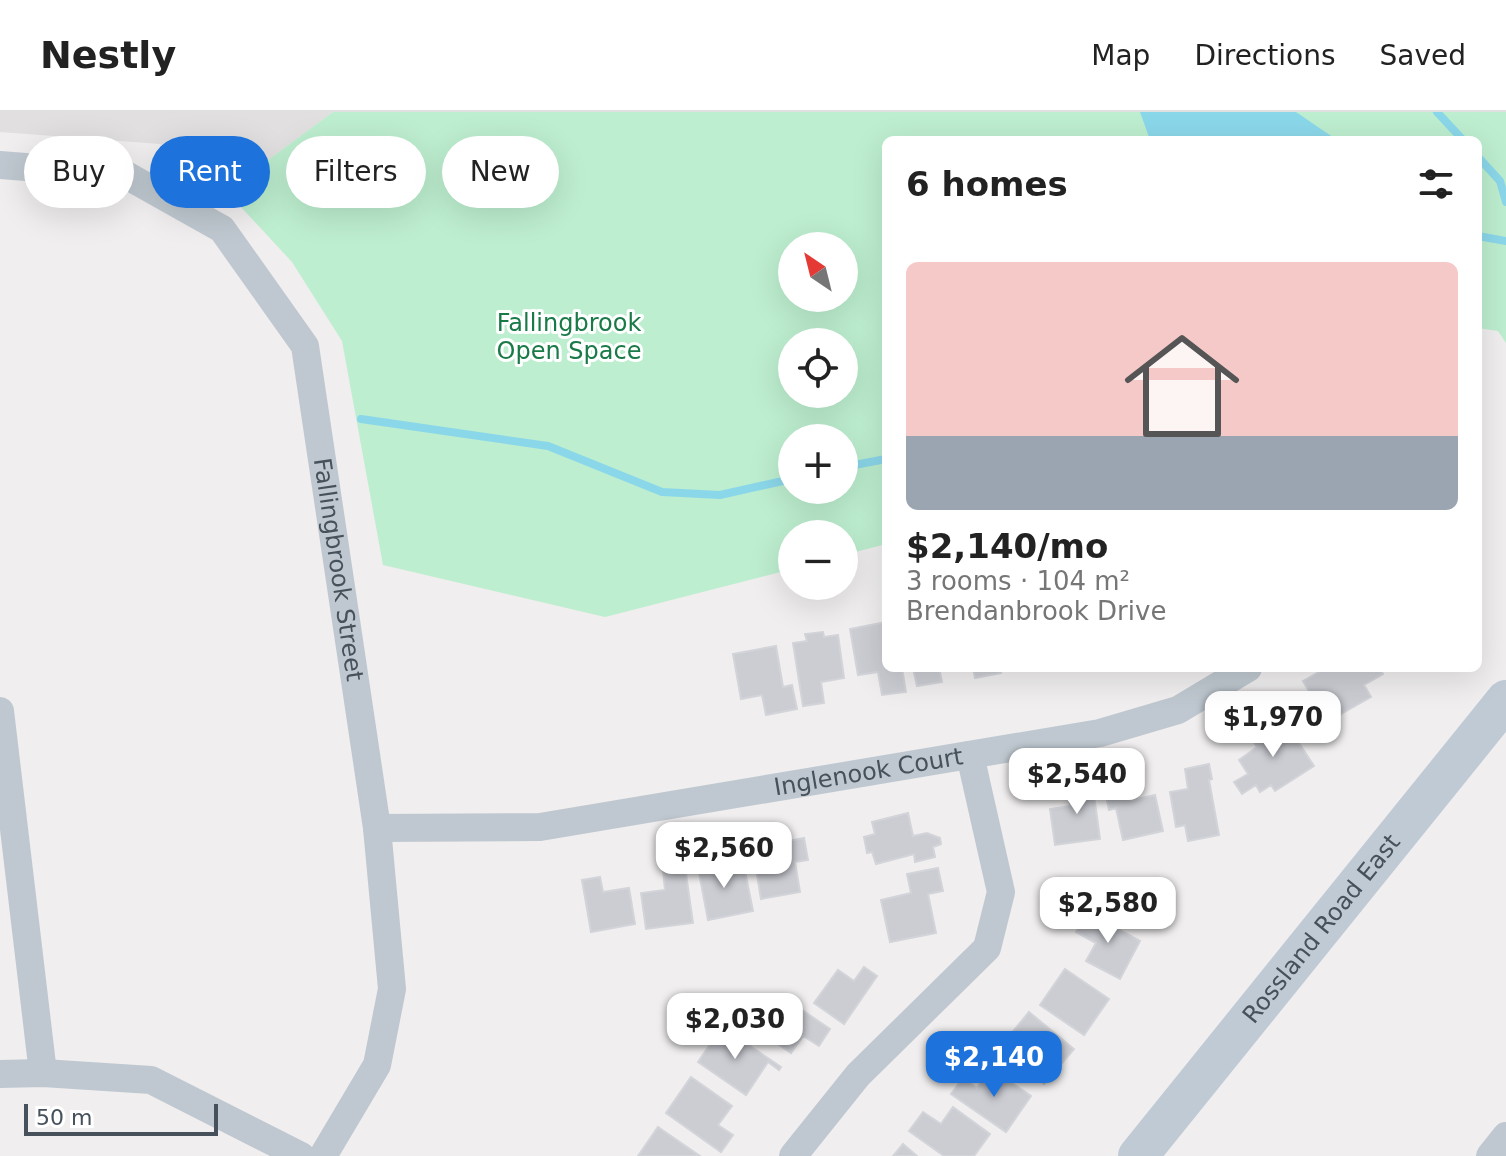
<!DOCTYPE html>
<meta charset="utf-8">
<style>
body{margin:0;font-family:"DejaVu Sans",sans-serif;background:#f2f2f2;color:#222;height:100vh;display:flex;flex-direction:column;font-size:30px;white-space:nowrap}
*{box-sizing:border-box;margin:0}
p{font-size:26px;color:#767676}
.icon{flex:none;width:44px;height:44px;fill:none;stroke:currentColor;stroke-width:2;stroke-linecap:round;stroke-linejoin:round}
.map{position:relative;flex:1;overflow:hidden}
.sheet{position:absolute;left:882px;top:24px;width:600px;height:536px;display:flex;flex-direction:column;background:#fff;border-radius:12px;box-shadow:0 8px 32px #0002}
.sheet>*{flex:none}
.top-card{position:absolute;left:24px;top:24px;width:738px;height:72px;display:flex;gap:16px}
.needle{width:52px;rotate:325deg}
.buttons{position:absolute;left:778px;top:120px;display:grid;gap:16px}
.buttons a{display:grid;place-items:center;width:80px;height:80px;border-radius:50%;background:#fff;box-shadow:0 8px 32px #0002;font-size:40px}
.scale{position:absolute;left:24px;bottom:20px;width:194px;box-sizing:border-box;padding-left:8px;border:4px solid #46515b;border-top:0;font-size:22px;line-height:28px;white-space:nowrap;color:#46515b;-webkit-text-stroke:6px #fff;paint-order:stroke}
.price{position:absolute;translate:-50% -68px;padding:0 18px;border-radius:16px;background:#fff;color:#222;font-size:26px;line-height:52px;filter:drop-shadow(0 2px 4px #0008)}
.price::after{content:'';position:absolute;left:50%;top:48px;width:24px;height:18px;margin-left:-12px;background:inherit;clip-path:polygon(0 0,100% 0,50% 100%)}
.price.selected{background:#1d73db;color:#fff}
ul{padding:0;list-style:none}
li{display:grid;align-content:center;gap:16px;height:424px;padding:0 24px}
li span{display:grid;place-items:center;height:248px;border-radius:12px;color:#555}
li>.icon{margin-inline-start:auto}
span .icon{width:144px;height:144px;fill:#fffc;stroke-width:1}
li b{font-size:34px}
h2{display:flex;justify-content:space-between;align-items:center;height:96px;padding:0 24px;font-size:34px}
.pill{padding:0 28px;border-radius:36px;background:#fff;box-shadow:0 8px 32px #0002;font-size:28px;line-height:72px}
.pill.selected{background:#1d73db;color:#fff}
header{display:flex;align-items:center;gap:48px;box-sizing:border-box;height:112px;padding:0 40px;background:#fff;border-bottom:2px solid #e0e0e0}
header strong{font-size:38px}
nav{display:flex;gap:44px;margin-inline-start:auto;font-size:28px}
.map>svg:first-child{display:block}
.education{fill:#e1dfe0}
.green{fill:#bdeecf;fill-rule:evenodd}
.water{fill:#8bd7ea}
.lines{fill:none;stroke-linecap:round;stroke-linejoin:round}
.stream{stroke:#8bd7ea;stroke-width:8}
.building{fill:#cbcdd3;stroke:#d2d4d9;stroke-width:2}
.street{stroke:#bfc8d0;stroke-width:28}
.secondary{stroke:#bfcad5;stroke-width:40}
.labels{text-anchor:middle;stroke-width:6;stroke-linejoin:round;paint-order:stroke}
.park-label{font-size:24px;fill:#197a48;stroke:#fff}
.street-label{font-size:24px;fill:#46515b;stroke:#fff}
</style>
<header>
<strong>Nestly</strong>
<nav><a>Map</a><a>Directions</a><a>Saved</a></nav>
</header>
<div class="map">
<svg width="1506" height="1044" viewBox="0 0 1506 1044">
<rect width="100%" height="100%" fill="#f0eeee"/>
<path class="education" d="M0,0h333l-107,79 -66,-47 -160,-12z"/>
<path class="green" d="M333,0h1173v231l-8,-12 -20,-3v-188h-592v404l-42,11v-21h-52v35l-187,48 -222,-52 -41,-224 -50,-79 -66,-71zM792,134h52v52h-52zM792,230h52v52h-52zM792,326h52v52h-52z"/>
<path class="water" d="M1140,0h156l41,28h-187z"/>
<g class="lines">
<path class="stream" d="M1437,0l26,28
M1478,45l22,24 6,21
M1478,124l28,5
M361,307l187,27 114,46 58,3 72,-16
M844,355l42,-8"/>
</g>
<path class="building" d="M886,510v46h16l4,24 -24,3 -4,-23 -20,3 -8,-46z
M823,520l1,5 14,-2 6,43 -23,4 3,21 -21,3 -10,-63 14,-2 -2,-7z
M776,534l7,41 9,-2 5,24 -31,6 -4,-20 -21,4 -8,-45z
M913,556h26l3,14 -25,4z
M973,556h27l1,5 -26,5z
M1326,556h54l3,6 -19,11 7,12 -44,25 -24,-41z
M1268,607l8,11 7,-4 7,10 3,-2 21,32 -39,25 -4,-6 -11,7 -4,-7 -14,9 -8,-12 14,-8 -9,-14 18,-13 -9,-14z
M1209,652l3,15 -3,1 10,55 -31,6 -3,-16 -9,2 -6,-35 18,-3 -3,-20z
M1128,667l5,21 22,-5 8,36 -40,9 -7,-32 -7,2 -5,-25z
M1092,669l8,58 -45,6 -5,-36 20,-3 -3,-21z
M908,701l5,23 14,-3 13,5 1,6 -8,3 2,10 -20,5 -1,-8 -38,10 -4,-12 -5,1 -3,-16 11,-3 -3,-12z
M804,726l4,22 -13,2 5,30 -39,7 -6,-37 26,-4 -2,-15z
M720,746l2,12 22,-4 9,45 -45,9 -11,-58z
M685,755l8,56 -47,6 -5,-36 24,-3 -2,-20z
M938,756l5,23 -15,3 8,39 -46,9 -9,-42 30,-7 -4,-19z
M600,765l3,15 26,-4 6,36 -44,8 -9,-52z
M1086,800l54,29 -20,38 -34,-18 10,-18 -20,-11z
M864,855l13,9 -33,48 -30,-21 24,-33 16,11z
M1065,857l44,30 -25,36 -44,-30z
M780,883l50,34 -11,17 -16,-10 -12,17 -35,-24z
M1029,900l45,37 -30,35 -44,-37z
M722,915l59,40 -2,3 -11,-8 -22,33 -48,-33z
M990,956l41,28 -25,36 -55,-38 12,-16 14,10z
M691,965l41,29 -14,19 15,10 -12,17 -55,-39z
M953,995l37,27 -16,22h-30l-35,-25 14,-19 18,12z
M658,1015l42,29h-62z
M903,1032l14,12h-24z"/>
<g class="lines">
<g class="street">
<path id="s1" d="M0,53l126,10 96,54 83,117 72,482 15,161 -15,76 -54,91"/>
<path d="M0,599l43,362"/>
<path id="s2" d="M377,716l163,-1 560,-94 78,-23 70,-42"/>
<path d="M0,962l43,-1 108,7 150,76"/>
<path d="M793,1044l65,-81 129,-127 14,-56 -31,-137"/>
<path d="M1490,1044l16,-20"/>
</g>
<path class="secondary" id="s3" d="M1138,1044l368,-456"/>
</g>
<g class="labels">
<g class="park-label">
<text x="569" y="219">Fallingbrook<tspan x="569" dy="28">Open Space</tspan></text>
</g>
<g class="street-label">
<text dy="8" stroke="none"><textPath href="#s1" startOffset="606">Fallingbrook Street</textPath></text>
<text dy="8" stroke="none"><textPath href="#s2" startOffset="496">Inglenook Court</textPath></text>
<text dy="8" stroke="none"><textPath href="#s3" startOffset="292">Rossland Road East</textPath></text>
</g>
</g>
</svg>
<div class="buttons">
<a><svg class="needle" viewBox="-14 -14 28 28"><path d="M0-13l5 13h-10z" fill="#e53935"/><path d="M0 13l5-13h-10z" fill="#767676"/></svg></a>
<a><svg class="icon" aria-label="locate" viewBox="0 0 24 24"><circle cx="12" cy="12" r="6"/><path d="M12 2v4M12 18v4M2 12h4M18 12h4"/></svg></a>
<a>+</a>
<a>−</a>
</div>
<div class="scale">50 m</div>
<b class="price" style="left:1273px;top:647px">$1,970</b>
<b class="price" style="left:1077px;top:704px">$2,540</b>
<b class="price" style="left:724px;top:778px">$2,560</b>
<b class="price" style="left:1108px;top:833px">$2,580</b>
<b class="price" style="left:735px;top:949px">$2,030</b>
<b class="price selected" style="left:994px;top:987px">$2,140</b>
<div class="top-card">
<a class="pill">Buy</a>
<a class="pill selected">Rent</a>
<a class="pill">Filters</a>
<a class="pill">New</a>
</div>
<section class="sheet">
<h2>6 homes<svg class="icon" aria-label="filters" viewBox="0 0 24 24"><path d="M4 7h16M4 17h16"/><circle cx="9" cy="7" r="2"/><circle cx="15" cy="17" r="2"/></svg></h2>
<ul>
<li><span style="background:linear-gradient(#f6c9c9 70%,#9aa5b1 0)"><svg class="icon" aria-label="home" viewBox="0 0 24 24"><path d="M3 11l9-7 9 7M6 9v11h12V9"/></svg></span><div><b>$2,140/mo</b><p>3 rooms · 104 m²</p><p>Brendanbrook Drive</p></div></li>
</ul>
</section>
</div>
